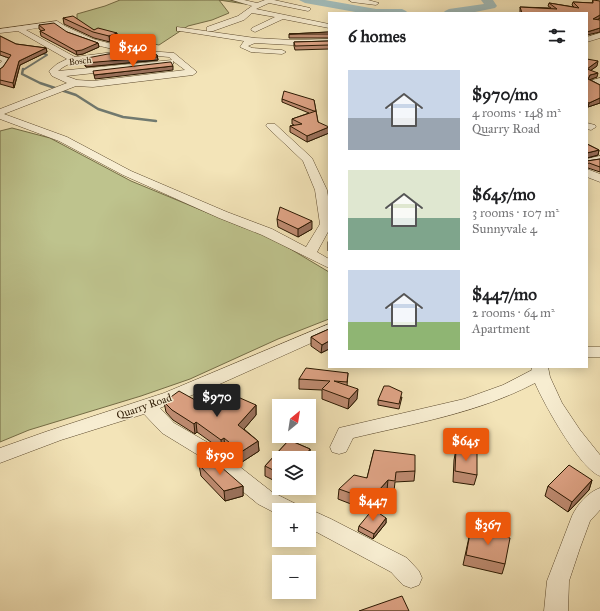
<!DOCTYPE html>
<meta charset="utf-8">
<style>
body{margin:0;font-family:"IM FELL Great Primer",serif;background:#f2f2f2;color:#202124;height:100vh;display:flex;flex-direction:column;font-size:15px;white-space:nowrap}
*{box-sizing:border-box;margin:0}
p{font-size:13px;color:#757577}
.icon{flex:none;width:22px;height:22px;fill:none;stroke:currentColor;stroke-width:2;stroke-linecap:round;stroke-linejoin:round}
.map{position:relative;flex:1;overflow:hidden}
.sheet{position:absolute;left:328px;top:12px;width:260px;height:356px;display:flex;flex-direction:column;background:#fff;border-radius:0px;box-shadow:0 2px 10px #0003}
.sheet>*{flex:none}
.needle{width:26px;rotate:30deg}
.controls{position:absolute;left:272px;top:399px;display:grid;gap:8px}
.controls a{display:grid;place-items:center;width:44px;height:44px;border-radius:0px;background:#fff;box-shadow:0 2px 10px #0003;font-size:20px}
.price{position:absolute;translate:-50% -34px;padding:0 9px;border-radius:4px;background:#ea580c;color:#fff;font-size:13px;line-height:26px;filter:drop-shadow(0 1px 2px #0008)}
.price::after{content:'';position:absolute;left:50%;top:24px;width:12px;height:9px;margin-left:-6px;background:inherit;clip-path:polygon(0 0,100% 0,50% 100%)}
.price.current{background:#222;color:#fff}
ul{padding:0;list-style:none}
li{display:flex;align-items:center;gap:12px;height:100px;padding:0 20px}
li span{display:grid;place-items:center;flex:none;width:112px;height:80px;border-radius:0px;color:#555}
li>.icon{margin-inline-start:auto}
span .icon{width:48px;height:48px;fill:#fffc;stroke-width:1}
li b{font-size:17px}
h2{display:flex;justify-content:space-between;align-items:center;height:48px;padding:0 20px;font-size:17px}
.map>svg:first-child{display:block}
.green{fill:#bec38d;stroke:#746d46}
.lines{fill:none;stroke-linecap:round;stroke-linejoin:round}
.stream-far1{stroke:#717a70;stroke-width:2}
.stream{stroke:#717a70;stroke-width:2.5}
.river{fill:#a1bcba;fill-rule:evenodd}
.minor-casing{stroke:#5c4a2e;stroke-width:1}
.minor{fill:#f7edd1;fill-rule:evenodd}
.wall{fill:#bf8c72;stroke:#291700}
.shaded-wall{fill:#9b725d;stroke:#291700}
.building{fill:#dea385;stroke:#291700}
.labels{text-anchor:middle;stroke-width:3;stroke-linejoin:round;paint-order:stroke}
.far-street-label{font-size:9px;fill:#291700;stroke:#f7edd1}
.street-label{font-size:11px;fill:#291700;stroke:#f7edd1}
</style>
<div class="map">
<svg width="600" height="611" viewBox="0 0 600 611">
<rect width="100%" height="100%" fill="#f3e4b8"/>
<filter id="stains"><feTurbulence type="fractalNoise" baseFrequency=".005" numOctaves="4"/><feColorMatrix values="0 0 0 0 .2 0 0 0 0 .09 0 0 0 0 .02 0 0 0 .5 -.17"/></filter>
<radialGradient id="worn" r=".72"><stop offset=".6" stop-color="#630" stop-opacity="0"/><stop offset="1" stop-color="#630" stop-opacity=".3"/></radialGradient>
<path class="green" d="M120,0h109l23,5 -33,-5 10,13 -17,7 -24,6 -29,19 -60,-12 -22,-12v-7l28,-8z
M12,128l38,10 81,43 111,46 25,8 62,37v47l-51,20 -88,40 -49,17 -112,34 -29,12v-311z"/>
<g class="lines">
<path class="stream-far1" d="M23,70l24,-15 -7,-3"/>
<path class="stream" d="M23,69l-1,5 18,9 36,12 22,14 25,8 33,4"/>
<path class="river" d="M299,0h26l51,9h26l4,2 2,2h-47l-56,-10z
M481,0h12l4,6 -2,2 -25,5h-27l2,-2 4,-2 35,-5z"/>
<defs>
<path id="minor" d="M232,0h12l13,3 8,-3h9l36,8v2l-2,1 -39,-8 -13,6 73,15v4l-46,-9 -28,13 -4,-2 1,-2 23,-11 -23,-4 -8,7 -31,11h-6v-4l31,-11 14,-10z
M349,0h19l11,3 -3,2 -24,-3z
M57,21l8,5 28,13 42,11 39,3 23,19 -4,3 -100,12 -17,-1 -72,28 63,23 64,34 96,41 45,17 34,18 14,-23 -5,-34 -12,-29 -37,-35 1,-2h8l37,34 15,32 2,13v27l-12,22 12,7v9l-67,-33 -43,-17 -96,-43 -64,-34 -59,-22v-10l67,-26 -15,-7 -3,-5 8,-7 10,-5 -49,-28 -18,2v-4zM55,25c15,16 46,21 66,26l-46,6 -49,-27zM135,54l34,3 3,3 -114,11c20,-17 53,-14 77,-17zM173,61l12,9 -92,11 -16,-1 -11,-4 104,-11 3,-1z
M177,27l78,11 37,2 37,-1v4l-37,2 -37,-2 -7,3 4,2 30,2 4,2 -4,2 -31,-2 -11,-5 4,-6 -64,-10h-3z
M600,33v5l-13,4v-5z
M0,55l11,5 -8,11 -3,1v-9l2,-2 -2,-1z
M600,78v11l-12,-6 1,-2z
M587,123l8,2 1,2 -5,3 -4,-1z
M600,156v6l-13,3v-6z
M587,169l13,5v8l-13,-5z
M329,324v11l-107,48 -62,25 14,15 38,22 60,47 24,12 3,6h-20v5l-21,-11 -60,-49 -36,-22 -18,-19 -83,26 -61,23v-15l48,-17 116,-38z
M587,347h13v10h-13z
M532,367h16l2,10 12,26 18,27 20,25v21c-20,-7 -56,-72 -65,-93 -57,30 -119,40 -182,55l-7,14 -7,2 -7,-2 -2,-5 9,-19 125,-29 39,-14 29,-15z
M600,488v22l-10,11 -10,27 -11,33 -1,30h-24l3,-30 25,-65c5,-11 16,-24 28,-28z
M309,509l22,10 76,39 12,13 3,7 -3,7 -8,3 -8,-3 -12,-13 -82,-44v-18h-2z"/>
</defs>
<use href="#minor" class="minor-casing"/>
<use href="#minor" class="minor"/>
</g>
<path class="wall" d="M593,0l7,18 -2,2h2v12l-13,-19h-67v-6l31,1 -3,-2 1,-3 25,4 -2,-2 1,-3 19,1z
M63,18l31,12 24,8 -8,4 -16,-4 -30,-14z
M39,25l28,7 31,11 1,4 -16,7 -6,1 -36,-19 -1,-5h2l-3,-2z
M329,32v6h-40v-4z
M0,36l16,8 30,4 1,4 -27,13 -6,23 -14,-4v-15l3,-2 6,-9 -9,-3z
M329,41v8l-34,1 -1,-4v-4z
M157,55l1,5 -72,7 -4,-5v-3z
M587,59l10,7 -6,4 6,7 -8,2 11,6v18l-12,4h-1z
M282,99l32,1 4,22 11,11 -22,9 -17,-10v-6l4,-1 -2,-1v-5l17,-6 -27,-11z
M587,144l12,6 -1,5 -11,3v3l13,-2v13l-12,-4h-1z
M277,219l35,10 -14,8 -20,-10z
M329,240v11h-1v-9z
M329,329v20l-8,4 -10,-7v-9z
M348,373l-1,13 10,13 -9,10 -26,-10v-9l-23,-1v-10z
M402,397l-3,12 -21,-4v-5z
M164,402l49,8 43,-5v10l-12,14 14,12 1,10 -17,11 -17,-14 -3,2 -25,-18 -2,2 -22,-14 -7,-8z
M279,411v18l-4,-1v-10z
M289,440l21,9v11l-1,1v-3h-30v25l-14,-7v-10z
M456,449l21,26 -3,10 -21,-3 1,-22z
M374,450l41,21 -1,10 -19,1 -1,9 -7,-1 -18,21 -31,-12 1,-10 28,-11z
M199,465l44,21v10l-18,5 -24,-25z
M592,480l-3,10 -21,22 -23,-16 3,-10z
M386,518v5l-13,16 -15,-8 1,-5z
M471,528l34,36 -3,10 -39,-9z"/>
<path class="shaded-wall" d="M600,15v3l-7,4v-3z
M600,28v4l-13,3v-3z
M117,33l1,5 -8,4 -1,-6z
M98,43l1,4 -16,7 -6,1 -1,-4z
M46,48l1,4 -27,13 -6,23 -1,-5 6,-22z
M157,55l1,5 -72,7 -1,-4z
M598,61l-1,5 -10,7v-4z
M173,66v4l-78,9 -1,-4z
M598,73l-1,4 -8,3 -1,-1 2,-4z
M600,98v5l-12,4 1,-4z
M329,127v6l-22,9v-6z
M599,150l-1,5 -11,3v-5z
M312,221v8l-14,8v-8z
M329,341v8l-8,4 1,-8z
M358,389l-1,10 -9,10 1,-10z
M256,405v10l-17,20 -1,-10z
M196,422l1,10 -2,2 -1,-10z
M224,438l1,10 -3,2 -1,-10z
M258,441l1,10 -17,11 -1,-10z
M310,449v11l-1,1v-3h-5z
M388,480l-1,10 -18,21 1,-11z
M592,480l-3,10 -21,22 4,-10z
M243,486v10l-18,5 -1,-10z
M386,518v5l-13,16 1,-5z"/>
<path class="building" d="M593,0l7,1v14l-7,4 7,1v8l-13,4v2v-21h-65l-2,-6 37,2 -8,-6 30,5 -6,-6 20,1z
M73,16l21,14 4,-2 19,5 -8,3 -16,-4 -30,-14z
M54,23l13,9 31,11 -16,7 -6,1 -36,-20 5,-1 -6,-5z
M329,32v2h-40z
M0,36l16,8 30,4 -27,13 -6,22 -13,-3v-11l3,-2 8,-12 -11,-4z
M329,41v4l-34,1 -1,-4z
M135,52l22,3v2l-72,6 -3,-4 26,-5z
M587,59l11,2 -11,8 11,4 -8,2 -2,4 12,6v13l-11,5 -2,-1z
M170,62h1l2,4 -79,9 -1,-4z
M284,91l30,9 2,11h-2l-32,-12z
M316,111l2,11 11,5 -22,9 -17,-10 12,-2 -10,-5z
M587,144l12,6 -12,3v8l13,-2v8l-11,-4 -2,1z
M280,207l32,14 -14,8 -21,-10z
M329,329v12l-7,4 -11,-8z
M306,368l42,5 -1,9 -13,-1 24,8 -9,10 -27,-10 8,-8 -31,-2z
M384,386h5l13,6 -3,12 -21,-4z
M179,391l34,19 18,-16 25,11 -18,20 20,16 -17,11 -17,-14 -3,2 -25,-18 -2,2 -22,-14 -8,-8z
M286,401l18,4 -1,1h-21z
M279,411v8l-4,-1z
M289,440l21,9 -6,9h-25v15l-14,-7z
M456,449l21,4v22l-22,-4z
M374,450l41,5v16l-19,1 -1,9 -7,-1 -18,20 -31,-11 15,-14 13,3z
M213,460l30,26 -19,5 -25,-26z
M569,465l23,15 -20,22 -24,-16z
M373,509l13,9 -12,16 -15,-8z
M471,528l39,10 -5,26 -39,-9z
M402,596l7,15h-50z"/>
<g class="labels">
<g class="far-street-label">
<text transform="translate(80 61) rotate(-7)" y="3">Bosch</text>
</g>
<g class="street-label">
<text transform="translate(144 406) rotate(-19)" y="4">Quarry Road</text>
</g>
</g>
<rect width="100%" height="100%" filter="url(#stains)"/>
<rect width="100%" height="100%" fill="url(#worn)"/>
</svg>
<div class="controls">
<a><svg class="needle" viewBox="-14 -14 28 28"><path d="M0-13l5 13h-10z" fill="#e53935"/><path d="M0 13l5-13h-10z" fill="#757577"/></svg></a>
<a><svg class="icon" aria-label="layers" viewBox="0 0 24 24"><path d="M12 4l9 5-9 5-9-5zM3 14l9 5 9-5"/></svg></a>
<a>+</a>
<a>−</a>
</div>
<b class="price" style="left:133px;top:68px">$540</b>
<b class="price current" style="left:217px;top:418px">$970</b>
<b class="price" style="left:466px;top:462px">$645</b>
<b class="price" style="left:220px;top:476px">$590</b>
<b class="price" style="left:373px;top:522px">$447</b>
<b class="price" style="left:488px;top:546px">$367</b>
<section class="sheet">
<h2>6 homes<svg class="icon" aria-label="filters" viewBox="0 0 24 24"><path d="M4 7h16M4 17h16"/><circle cx="9" cy="7" r="2"/><circle cx="15" cy="17" r="2"/></svg></h2>
<ul>
<li><span style="background:linear-gradient(#c9d6e8 60%,#9aa5b1 0)"><svg class="icon" aria-label="home" viewBox="0 0 24 24"><path d="M3 11l9-7 9 7M6 9v11h12V9"/></svg></span><div><b>$970/mo</b><p>4 rooms · 148 m²</p><p>Quarry Road</p></div></li>
<li><span style="background:linear-gradient(#dfe7d0 60%,#7fa58c 0)"><svg class="icon" aria-label="home" viewBox="0 0 24 24"><path d="M3 11l9-7 9 7M6 9v11h12V9"/></svg></span><div><b>$645/mo</b><p>3 rooms · 107 m²</p><p>Sunnyvale 4</p></div></li>
<li><span style="background:linear-gradient(#c9d6e8 65%,#8fb573 0)"><svg class="icon" aria-label="home" viewBox="0 0 24 24"><path d="M3 11l9-7 9 7M6 9v11h12V9"/></svg></span><div><b>$447/mo</b><p>2 rooms · 64 m²</p><p>Apartment</p></div></li>
</ul>
</section>
</div>
